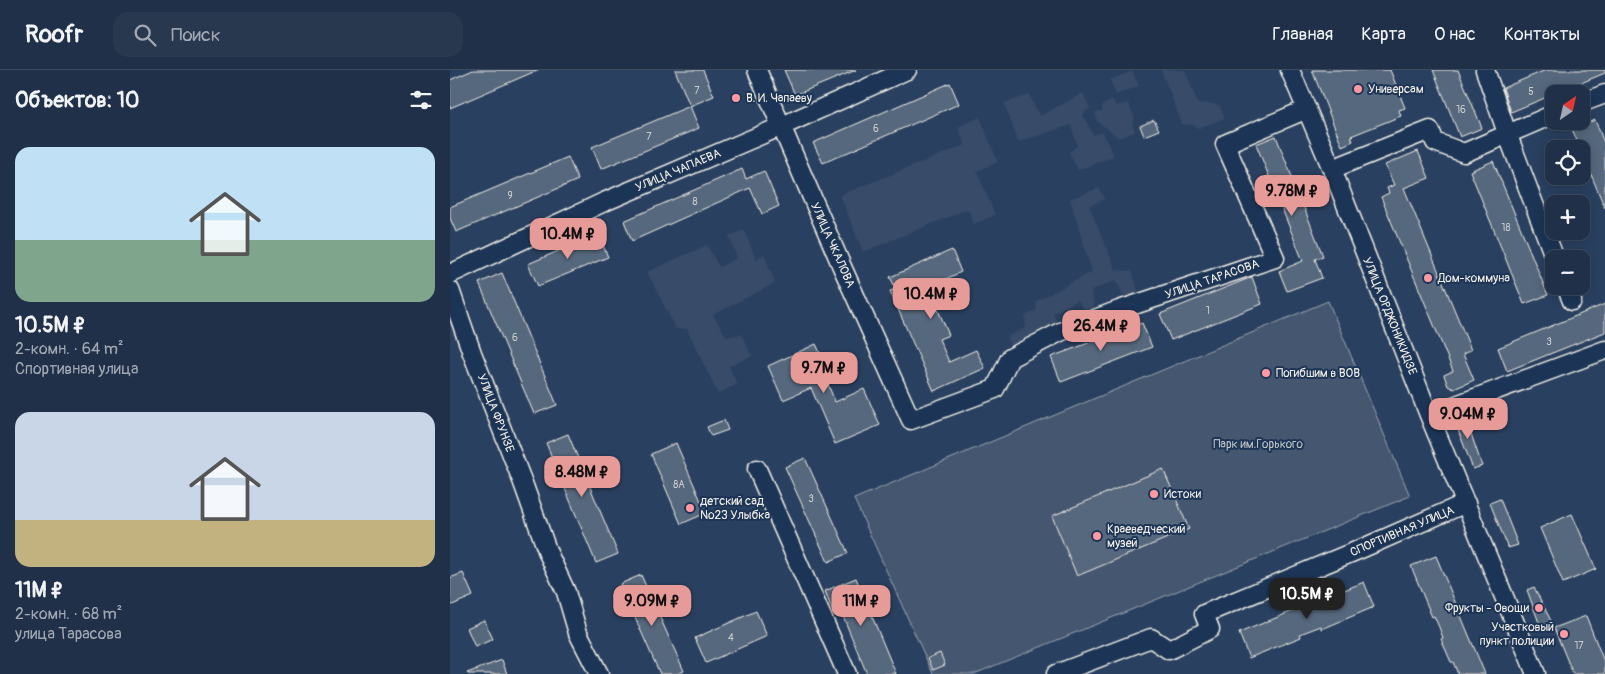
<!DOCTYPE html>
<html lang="ru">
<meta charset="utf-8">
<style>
body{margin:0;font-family:Pangolin,sans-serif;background:#28384f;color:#f1f3f6;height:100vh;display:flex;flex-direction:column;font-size:19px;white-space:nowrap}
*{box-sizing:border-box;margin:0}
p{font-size:16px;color:#a2a9b4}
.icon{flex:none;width:28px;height:28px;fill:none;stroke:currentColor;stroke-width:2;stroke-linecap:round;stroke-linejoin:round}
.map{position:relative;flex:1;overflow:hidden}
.side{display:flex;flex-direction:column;background:#203048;width:450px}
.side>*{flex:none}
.needle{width:32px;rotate:34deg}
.buttons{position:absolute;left:1095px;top:15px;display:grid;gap:10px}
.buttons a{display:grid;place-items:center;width:45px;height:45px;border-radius:10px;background:#203048;box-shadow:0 2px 12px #0003,0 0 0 1px #3d4b60;font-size:25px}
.price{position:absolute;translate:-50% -42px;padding:0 11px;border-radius:10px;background:#e69b98;color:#111;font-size:16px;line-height:32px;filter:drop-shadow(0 1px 2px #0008)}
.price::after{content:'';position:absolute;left:50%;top:30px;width:15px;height:11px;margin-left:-8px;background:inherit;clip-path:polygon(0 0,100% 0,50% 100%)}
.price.active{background:#222;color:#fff}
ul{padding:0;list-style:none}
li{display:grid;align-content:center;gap:10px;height:265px;padding:0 15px}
li span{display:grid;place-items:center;height:155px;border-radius:15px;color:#555}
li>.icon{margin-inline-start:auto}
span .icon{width:90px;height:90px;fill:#fffc;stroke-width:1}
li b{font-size:21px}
h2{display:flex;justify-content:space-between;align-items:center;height:60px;padding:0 15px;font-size:21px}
header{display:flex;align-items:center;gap:30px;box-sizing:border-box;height:70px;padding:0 25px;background:#203048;border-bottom:1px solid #3d4b60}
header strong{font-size:24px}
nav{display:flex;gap:28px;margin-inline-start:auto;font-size:18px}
.search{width:350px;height:45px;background:#28384f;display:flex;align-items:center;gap:12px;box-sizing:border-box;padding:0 18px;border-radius:15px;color:#a2a9b4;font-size:19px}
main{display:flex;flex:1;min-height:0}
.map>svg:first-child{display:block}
.built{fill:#374c69}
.green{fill:#445771;stroke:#9ca4ac}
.building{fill:#56677d;stroke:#f4f1e8}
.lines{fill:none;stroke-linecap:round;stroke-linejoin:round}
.minor-casing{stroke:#f4f1e8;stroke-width:21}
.minor{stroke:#1d3557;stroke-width:18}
.poi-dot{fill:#ff9aa2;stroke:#1d3557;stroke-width:2}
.labels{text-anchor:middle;stroke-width:4;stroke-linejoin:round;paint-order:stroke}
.number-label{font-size:10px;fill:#cccecd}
.poi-label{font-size:12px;fill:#f4f1e8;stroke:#1d3557;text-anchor:start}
.street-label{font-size:12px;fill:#f4f1e8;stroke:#1d3557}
.park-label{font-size:12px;fill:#bfc3c4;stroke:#1d3557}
</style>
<header>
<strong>Roofr</strong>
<div class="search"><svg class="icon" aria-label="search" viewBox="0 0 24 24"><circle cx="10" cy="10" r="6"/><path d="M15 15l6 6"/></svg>Поиск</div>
<nav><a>Главная</a><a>Карта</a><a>О нас</a><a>Контакты</a></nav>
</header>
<main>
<section class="side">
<h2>Объектов: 10<svg class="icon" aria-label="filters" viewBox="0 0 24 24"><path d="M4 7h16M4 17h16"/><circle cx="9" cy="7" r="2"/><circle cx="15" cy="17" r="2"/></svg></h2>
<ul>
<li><span style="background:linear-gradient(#bfe0f5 60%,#7fa58c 0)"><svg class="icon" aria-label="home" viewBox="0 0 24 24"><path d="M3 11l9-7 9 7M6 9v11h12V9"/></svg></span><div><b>10.5M ₽</b><p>2-комн. · 64 m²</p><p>Спортивная улица</p></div></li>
<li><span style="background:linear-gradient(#c9d6e8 70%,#c2b280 0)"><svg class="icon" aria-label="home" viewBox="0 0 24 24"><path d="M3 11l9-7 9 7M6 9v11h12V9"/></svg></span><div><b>11M ₽</b><p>2-комн. · 68 m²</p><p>улица Тарасова</p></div></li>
</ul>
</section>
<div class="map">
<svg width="1155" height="604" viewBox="0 0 1155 604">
<rect width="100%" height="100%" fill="#2a4060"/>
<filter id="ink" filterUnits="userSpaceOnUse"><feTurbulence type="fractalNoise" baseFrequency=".02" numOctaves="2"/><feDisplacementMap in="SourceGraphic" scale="10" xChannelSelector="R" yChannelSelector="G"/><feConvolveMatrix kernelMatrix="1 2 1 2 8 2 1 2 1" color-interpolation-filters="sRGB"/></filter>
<g filter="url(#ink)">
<path class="built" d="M711,0h24l13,34 6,-1 15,2 6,13 -26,10 -6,-3 -11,-1z
M682,1l7,15 -23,9 -6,-15z
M633,23l7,15 -7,6 10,21 10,-2 11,23 -36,14 -9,-18 8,-6 -6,-21 -53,17 -14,-39 25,-8 11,21z
M663,30l3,6 12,-3 7,15 -3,5 3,9 -16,6 -22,-17 -2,-9 7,-1v-6z
M530,47l18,45 -21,9 18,44 -21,9 -6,-15 -105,43 -23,-57 125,-50 -7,-18z
M649,118l6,11 -16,7 27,64 16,1 7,23 -14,5 -9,-19 -25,11 3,17 -8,6 -8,-14 -25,13 7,19 -48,20 -5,-15 19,-10 -1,-11 12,-6 -1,-9 56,-29 -22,-73z
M294,160l12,29 8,-5 11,29 -62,32 14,22 14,-3 11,22 -23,10 8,18 -19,10 -31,-65h-11l-29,-57 60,-27 12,22 18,-9 -8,-22z"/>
<path class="green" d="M878,231l82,195 -436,178h-41l-79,-175z"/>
<path class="building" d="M23,0h65l-88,38v-28z
M225,0h28l11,26 -24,10z
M334,0h72l-61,25z
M862,0h78l15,38 -6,2 2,6 -50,20 2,5 -11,5z
M983,0h25l24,58 -22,9z
M1096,0h59v3l-94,39 -8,-24z
M500,13l9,21 -136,59 -10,-20z
M240,36l9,22 -98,41 -9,-22z
M704,50l5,10 -15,6 -4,-10z
M1145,50l10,25v63l-33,-79z
M826,66l47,120 -8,3 7,19 -35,13 -8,-20 24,-10 -47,-117z
M968,81l11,27 -25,10 67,162 -8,4 11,26 -20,9 -6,-3 -4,-11 9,-4 -72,-174 8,-4 -2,-5 7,-3 -9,-20z
M118,87l10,23 -122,52 -6,-14v-11z
M1043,91l55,134 -24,9 -54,-133z
M292,99l4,10 18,-8 15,35 -17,8 -12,-26 -118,53 -8,-20z
M148,164l10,23 -70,29 -10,-22z
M502,180l9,22 -33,15 21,48 -10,4 10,23 27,-12 9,18 -51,23 -44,-100 6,-2 -6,-12z
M52,203l55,132 -23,9 -55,-131z
M802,207l10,27 -91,36 -11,-26z
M1155,234v28l-98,39 -9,-23z
M692,253l10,24 -91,35 -10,-25z
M366,274l15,33 -5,2 9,23 29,-13 16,36 -45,19 -24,-56 -28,12 -15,-34z
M1014,343l18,53 -9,3 -20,-52z
M274,350l4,10 -17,6 -4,-9z
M118,364l50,120 -22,9 -50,-120z
M226,373l30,70 -25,11 -30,-70z
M355,388l43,95 -20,9 -43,-95z
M713,399l26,60 -112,47 -25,-60z
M1050,429l18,46 -10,3 -18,-45z
M1122,444l24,55 -33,14 -23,-55z
M986,486l49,118h-27l-5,-12h-2l-10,-23 2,-1 -4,-11 -5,-11 -2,1 -21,-51z
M13,503l10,23 -23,10v-28z
M191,505l43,96 -7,3h-17l-40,-90z
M406,508l40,96h-29l-27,-65 -7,3 -8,-21z
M914,512l10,25 -52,22 -1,-3 -21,8 1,3 -52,21 -10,-25z
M1084,517l18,36 -11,5 -14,-38z
M306,541l11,25 -61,27 -11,-25z
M1136,546l19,48v10h-32l-19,-46z
M34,550l9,19 -18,8 -8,-19z
M490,583l5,12 -12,5 -5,-12z
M52,590l5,14h-39l-1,-1z"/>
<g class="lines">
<defs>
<path id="minor" d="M307,0l86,199 68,151 84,-31 15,-31 50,-26 59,-22 156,-52 -50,-114 82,-35
M840,0l42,99 97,246 107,259
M1035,0l22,63 48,126
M1131,33l24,-9
M882,99l98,-39 5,12 29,11 90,-39
M0,204l154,-72 178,-76 125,-56
M1116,216l6,15
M0,220l22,63 51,130 25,70 18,39 12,41 21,41
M979,345l176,-65
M307,399l90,205
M606,604l95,-36 18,12 41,-21 -6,-15 159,-66 103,-45"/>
</defs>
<use href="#minor" class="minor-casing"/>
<use href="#minor" class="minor"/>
</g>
</g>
<g class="poi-dot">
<circle cx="908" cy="19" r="5"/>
<circle cx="286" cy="28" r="5"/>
<circle cx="978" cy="208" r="5"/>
<circle cx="816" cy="303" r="5"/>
<circle cx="704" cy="424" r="5"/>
<circle cx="240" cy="438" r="5"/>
<circle cx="647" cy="466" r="5"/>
<circle cx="1089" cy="538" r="5"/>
<circle cx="1114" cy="564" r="5"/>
</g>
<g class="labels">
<g class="number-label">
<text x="247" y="24">7</text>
<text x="1081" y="25">5</text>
<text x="1011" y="43">16</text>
<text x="426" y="62">6</text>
<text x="199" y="70">7</text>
<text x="60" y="129">9</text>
<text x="245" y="135">8</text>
<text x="1056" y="161">18</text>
<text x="758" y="244">1</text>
<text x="65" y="271">6</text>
<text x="1099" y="275">3</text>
<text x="229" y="418">8А</text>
<text x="361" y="432">3</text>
<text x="281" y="571">4</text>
<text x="1129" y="579">17</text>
</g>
<g class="poi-label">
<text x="918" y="23">Универсам</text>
<text x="296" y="32">В. И. Чапаеву</text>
<text x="988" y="212">Дом-коммуна</text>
<text x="826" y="307">Погибшим в ВОВ</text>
<text x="714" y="428">Истоки</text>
<text x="250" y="435">детский сад<tspan x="250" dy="14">№23 Улыбка</tspan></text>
<text x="657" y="463">Краеведческий<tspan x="657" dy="14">музей</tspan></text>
<text x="1079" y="542" text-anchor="end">Фрукты - Овощи</text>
<text x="1104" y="561" text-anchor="end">Участковый<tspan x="1104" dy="14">пункт полиции</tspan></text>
</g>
<g class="street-label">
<text transform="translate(228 100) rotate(-23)" y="4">УЛИЦА ЧАПАЕВА</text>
<text transform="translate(383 175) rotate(66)" y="4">УЛИЦА ЧКАЛОВА</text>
<text transform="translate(762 209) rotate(-19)" y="4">УЛИЦА ТАРАСОВА</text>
<text transform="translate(940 246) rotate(68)" y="4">УЛИЦА ОРДЖОНИКИДЗЕ</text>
<text transform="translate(46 343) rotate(69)" y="4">УЛИЦА ФРУНЗЕ</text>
<text transform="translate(952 461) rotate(-23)" y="4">СПОРТИВНАЯ УЛИЦА</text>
</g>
<g class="park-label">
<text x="808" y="378">Парк им.Горького</text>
</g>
</g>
</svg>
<div class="buttons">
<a><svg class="needle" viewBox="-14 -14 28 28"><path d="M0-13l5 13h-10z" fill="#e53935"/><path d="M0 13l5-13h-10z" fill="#a2a9b4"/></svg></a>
<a><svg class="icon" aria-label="locate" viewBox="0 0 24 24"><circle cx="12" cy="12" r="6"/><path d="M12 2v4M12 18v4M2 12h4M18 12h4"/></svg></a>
<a>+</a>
<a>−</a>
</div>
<b class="price" style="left:842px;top:147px">9.78M ₽</b>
<b class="price" style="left:118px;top:190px">10.4M ₽</b>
<b class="price" style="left:481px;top:250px">10.4M ₽</b>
<b class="price" style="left:651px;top:282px">26.4M ₽</b>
<b class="price" style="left:374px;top:324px">9.7M ₽</b>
<b class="price" style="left:1018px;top:370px">9.04M ₽</b>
<b class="price" style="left:132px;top:428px">8.48M ₽</b>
<b class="price active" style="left:857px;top:550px">10.5M ₽</b>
<b class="price" style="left:202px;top:557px">9.09M ₽</b>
<b class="price" style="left:411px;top:557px">11M ₽</b>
</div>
</main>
